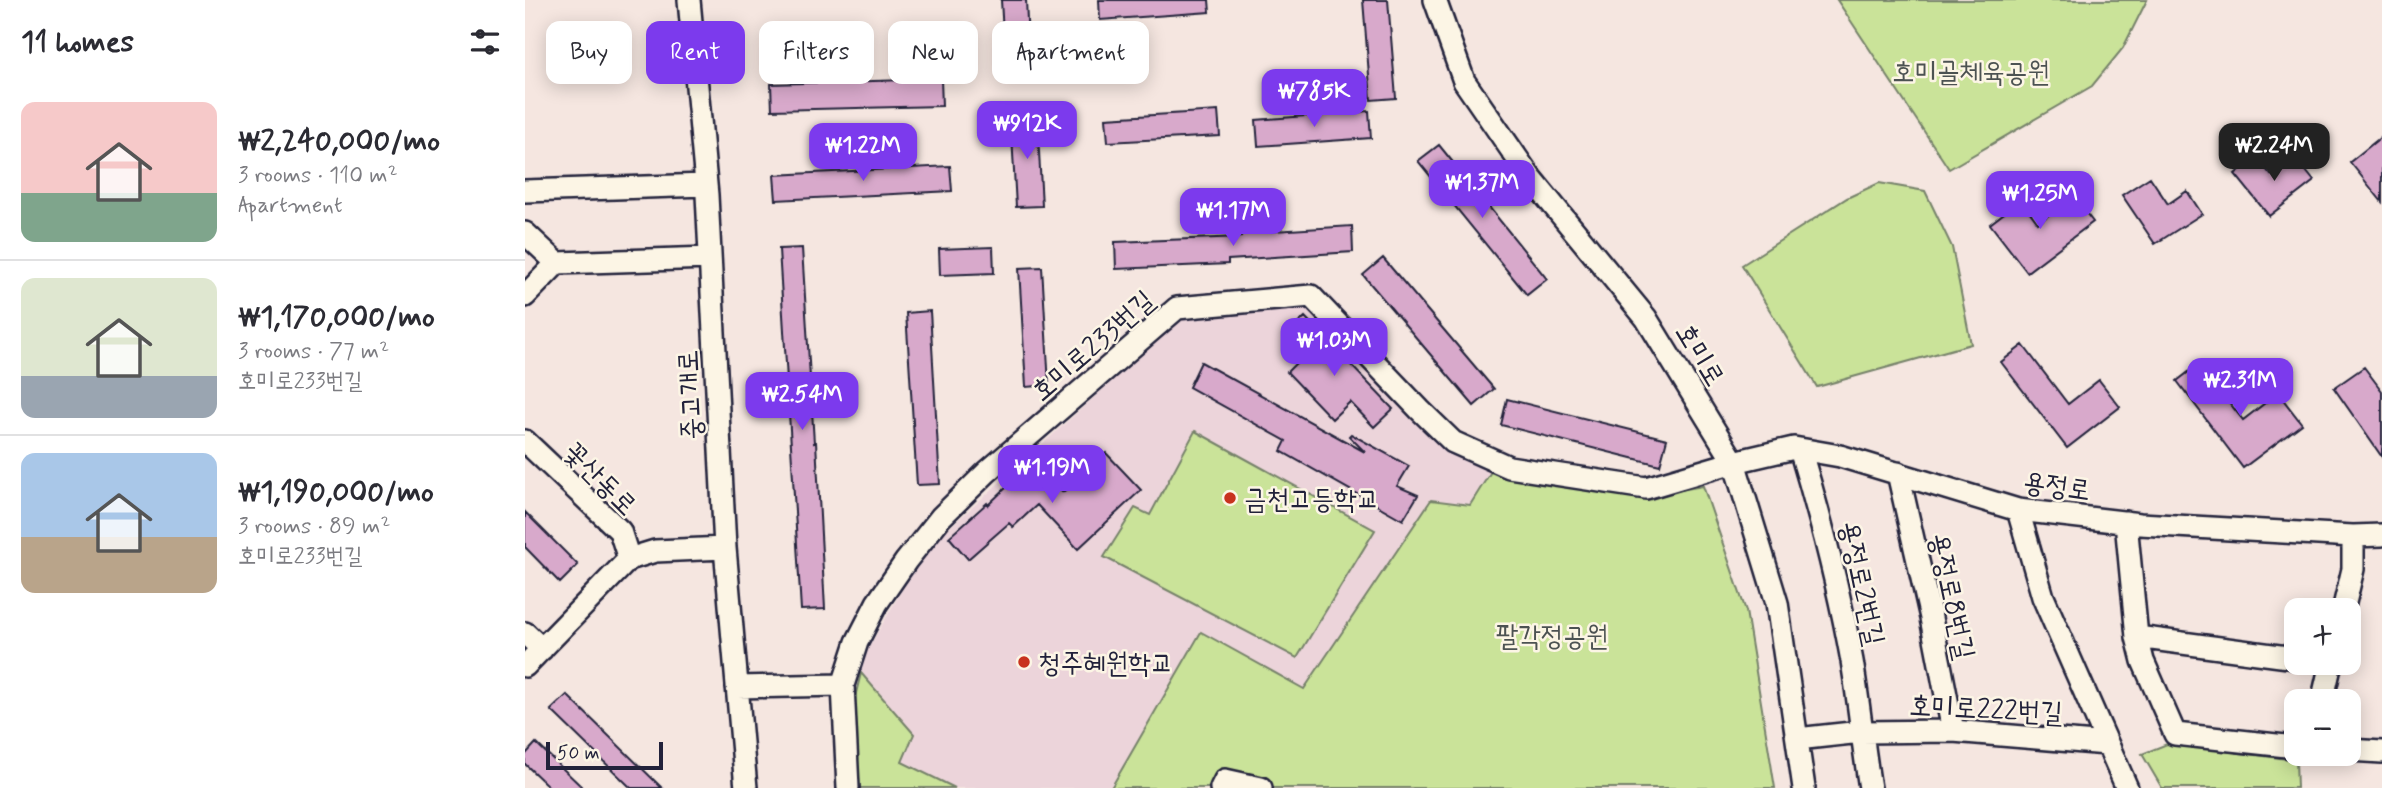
<!DOCTYPE html>
<meta charset="utf-8">
<style>
body{margin:0;font-family:Mynerve,"Poor Story",sans-serif;background:#f2f2f3;color:#2b2b33;height:100vh;display:flex;flex-direction:column;font-size:26px;white-space:nowrap}
*{box-sizing:border-box;margin:0}
p{font-size:23px;color:#7c7c81}
.icon{flex:none;width:38px;height:38px;fill:none;stroke:currentColor;stroke-width:2;stroke-linecap:round;stroke-linejoin:round}
.map{position:relative;flex:1;overflow:hidden}
.panel{display:flex;flex-direction:column;background:#fff;width:525px}
.panel>*{flex:none}
.guide{position:absolute;left:21px;top:21px;width:665px;height:63px;display:flex;gap:14px}
.buttons{position:absolute;left:1759px;top:598px;display:grid;gap:14px}
.buttons a{display:grid;place-items:center;width:77px;height:77px;border-radius:14px;background:#fff;box-shadow:0 4px 18px #0003;font-size:35px}
.scale{position:absolute;left:21px;bottom:18px;width:117px;box-sizing:border-box;padding-left:7px;border:4px solid #22223b;border-top:0;font-size:19px;line-height:24px;white-space:nowrap;color:#22223b;-webkit-text-stroke:5px #fcf5e5;paint-order:stroke}
.price{position:absolute;translate:-50% -60px;padding:0 16px;border-radius:14px;background:#7c3aed;color:#fff;font-size:23px;line-height:46px;filter:drop-shadow(0 2px 4px #0008)}
.price::after{content:'';position:absolute;left:50%;top:42px;width:21px;height:16px;margin-left:-10px;background:inherit;clip-path:polygon(0 0,100% 0,50% 100%)}
.price.current{background:#222;color:#fff}
ul{padding:0;list-style:none}
li{display:flex;align-items:center;gap:21px;height:175px;padding:0 21px}
li+li{border-top:2px solid #e1e1e2}
li span{display:grid;place-items:center;flex:none;width:196px;height:140px;border-radius:14px;color:#555}
li>.icon{margin-inline-start:auto}
span .icon{width:84px;height:84px;fill:#fffc;stroke-width:1}
li b{font-size:30px}
h2{display:flex;justify-content:space-between;align-items:center;height:84px;padding:0 21px;font-size:30px}
.pill{padding:0 24px;border-radius:14px;background:#fff;box-shadow:0 4px 18px #0003;font-size:24px;line-height:63px}
.pill.current{background:#7c3aed;color:#fff}
main{display:flex;flex:1;min-height:0}
.map>svg:first-child{display:block}
.built{fill:#ecd4da}
.green{fill:#cae399;stroke:#76826a;stroke-width:2}
.building{fill:#d8a9cb;stroke:#22223b;stroke-width:2}
.lines{fill:none;stroke-linecap:round;stroke-linejoin:round}
.minor-casing{stroke:#22223b;stroke-width:26}
.minor{stroke:#fcf5e5;stroke-width:21}
.poi-dot{fill:#c8321e;stroke:#fcf5e5;stroke-width:2.5}
.labels{text-anchor:middle;stroke-width:5;stroke-linejoin:round;paint-order:stroke}
.park-label{font-size:28px;fill:#4c5252;stroke:#fcf5e5}
.street-label{font-size:28px;fill:#22223b;stroke:#fcf5e5}
.poi-label{font-size:28px;fill:#22223b;stroke:#fcf5e5;text-anchor:start}
</style>
<main>
<section class="panel">
<h2>11 homes<svg class="icon" aria-label="filters" viewBox="0 0 24 24"><path d="M4 7h16M4 17h16"/><circle cx="9" cy="7" r="2"/><circle cx="15" cy="17" r="2"/></svg></h2>
<ul>
<li><span style="background:linear-gradient(#f6c9c9 65%,#7fa58c 0)"><svg class="icon" aria-label="home" viewBox="0 0 24 24"><path d="M3 11l9-7 9 7M6 9v11h12V9"/></svg></span><div><b>₩2,240,000/mo</b><p>3 rooms · 110 m²</p><p>Apartment</p></div></li>
<li><span style="background:linear-gradient(#dfe7d0 70%,#9aa5b1 0)"><svg class="icon" aria-label="home" viewBox="0 0 24 24"><path d="M3 11l9-7 9 7M6 9v11h12V9"/></svg></span><div><b>₩1,170,000/mo</b><p>3 rooms · 77 m²</p><p>호미로233번길</p></div></li>
<li><span style="background:linear-gradient(#a9c7e8 60%,#b9a48a 0)"><svg class="icon" aria-label="home" viewBox="0 0 24 24"><path d="M3 11l9-7 9 7M6 9v11h12V9"/></svg></span><div><b>₩1,190,000/mo</b><p>3 rooms · 89 m²</p><p>호미로233번길</p></div></li>
</ul>
</section>
<div class="map">
<svg width="1857" height="788" viewBox="0 0 1857 788">
<rect width="100%" height="100%" fill="#f5e6e0"/>
<filter id="ink" filterUnits="userSpaceOnUse"><feTurbulence type="fractalNoise" baseFrequency=".0143" numOctaves="2"/><feDisplacementMap in="SourceGraphic" scale="14" xChannelSelector="R" yChannelSelector="G"/><feConvolveMatrix kernelMatrix="1 2 1 2 8 2 1 2 1" color-interpolation-filters="sRGB"/></filter>
<g filter="url(#ink)">
<path class="built" d="M782,307l133,137 52,26 -22,35 -39,-5 -127,189 -103,-56 -90,155h-156l-53,-26 12,-28 -53,-61 6,-22 35,-61 34,-50 243,-219 11,-4z"/>
<path class="green" d="M1312,0h310l-24,48 -31,38 -143,83z
M1354,183l46,8 27,56 19,97 -154,43 -75,-122 105,-67z
M670,431l180,99 -78,128 -193,-101 31,-49 15,7z
M967,470l160,25 51,-9 43,125 29,177h-664l90,-156 103,57 127,-189 39,5z
M336,673l53,61 -12,28 53,26h-98l-5,-79z
M1642,744l129,16 1,28h-135l-20,-34z"/>
<path class="building" d="M476,0h25l4,83 -24,1z
M574,0h110l1,12 -110,8z
M838,0h25l8,98 -25,2z
M416,79l1,27 -170,4 -1,-26z
M693,111l2,25 -112,6 -2,-24z
M844,111l2,27 -113,8 -2,-26z
M512,115l5,91 -26,1 -5,-90z
M1857,136v66l-32,-40z
M914,145l108,134 -20,16 -109,-134z
M1769,156l20,25 -45,35 -34,-42 21,-17 15,18z
M425,166l2,25 -176,9 -2,-25z
M1625,177l18,27 19,-13 15,23 -47,30 -33,-49z
M1548,196l20,26 -66,50 -37,-48 31,-24 17,23z
M827,226l1,26 -125,8v4l-112,5 -1,-27 126,-5v-4z
M468,247l1,26 -54,2 -1,-26z
M277,248l12,195 2,-1 9,167 -24,1 -22,-361z
M858,258l111,131 -20,17 -111,-131z
M517,267l7,118 -23,2 -7,-119z
M405,311l10,173 -23,1 -11,-172z
M780,317l88,92 -19,18 -24,-25 -18,17 -45,-47 18,-18 -8,-9 6,-6 -10,-11z
M1498,345l45,59 31,-24 21,27 -53,41 -66,-86z
M676,362l164,90 -16,-16 2,-2 58,32 -12,20 21,9 -15,25 -122,-69 5,-10 -97,-54z
M1674,364l44,56 35,-27 24,31 -59,44 -66,-87z
M1839,367l18,24v66l-48,-69z
M982,399l160,40 -7,26 -159,-40z
M581,453l35,37 -63,59 -41,-44 -24,22 -4,-4 -41,36 -19,-22 38,-34 1,2 46,-44 29,31z
M0,512l53,53 -18,18 -35,-36z
M42,695l95,93h-31l-80,-78z
M11,743l47,45h-33l-25,-24v-9z"/>
<g class="lines">
<defs>
<path id="minor" d="M164,0l18,195 18,353 21,240
M910,0l29,81 66,96 116,141 88,144 43,141 27,185
M0,191l181,-6
M0,233l32,30 153,-5
M0,296l32,-33
M0,441l95,90 9,28
M1275,449c21,70 39,140 52,212 7,42 11,85 18,127
M1373,473l33,145 22,113
M1493,510l25,87 84,191
M1601,522l11,115 6,24 32,73 121,13
M1818,611l10,-42v-33
M0,633l17,16
M1612,637l159,21
M0,666l104,-107 26,-8 70,-3
M212,687l106,-2
M1797,702l9,-39
M1272,739l64,-7 92,-1 154,13
M1824,750l33,2
M323,788l-5,-103 14,-43 20,-39 29,-42 35,-44 46,-45 190,-164 134,-12 109,114 33,32 56,25 137,21 88,-26 60,-14 46,8 178,54 122,14 213,12 29,-1
M696,788l4,-8 36,8"/>
</defs>
<use href="#minor" class="minor-casing"/>
<use href="#minor" class="minor"/>
</g>
</g>
<g class="poi-dot">
<circle cx="705" cy="498" r="7"/>
<circle cx="499" cy="662" r="7"/>
</g>
<g class="labels">
<g class="park-label">
<text x="1446" y="81">호미골체육공원</text>
<text x="1027" y="645">팔각정공원</text>
</g>
<g class="street-label">
<text transform="translate(567 345) rotate(-41)" y="10">호미로233번길</text>
<text transform="translate(1176 354) rotate(59)" y="10">호미로</text>
<text transform="translate(164 395) rotate(-93)" y="10">중고개로</text>
<text transform="translate(76 478) rotate(45)" y="10">꽃산동로</text>
<text transform="translate(1532 485) rotate(8)" y="10">용정로</text>
<text transform="translate(1338 583) rotate(78)" y="10">용정로2번길</text>
<text transform="translate(1428 596) rotate(78)" y="10">용정로8번길</text>
<text transform="translate(1461 708) rotate(3)" y="10">호미로222번길</text>
</g>
<g class="poi-label">
<text x="719" y="508">금천고등학교</text>
<text x="513" y="672">청주혜원학교</text>
</g>
</g>
</svg>
<div class="buttons">
<a>+</a>
<a>−</a>
</div>
<div class="scale">50 m</div>
<b class="price" style="left:789px;top:129px">₩785K</b>
<b class="price" style="left:502px;top:161px">₩912K</b>
<b class="price" style="left:338px;top:183px">₩1.22M</b>
<b class="price current" style="left:1749px;top:183px">₩2.24M</b>
<b class="price" style="left:957px;top:220px">₩1.37M</b>
<b class="price" style="left:1515px;top:231px">₩1.25M</b>
<b class="price" style="left:708px;top:248px">₩1.17M</b>
<b class="price" style="left:809px;top:378px">₩1.03M</b>
<b class="price" style="left:1715px;top:418px">₩2.31M</b>
<b class="price" style="left:277px;top:432px">₩2.54M</b>
<b class="price" style="left:527px;top:505px">₩1.19M</b>
<div class="guide">
<a class="pill">Buy</a>
<a class="pill current">Rent</a>
<a class="pill">Filters</a>
<a class="pill">New</a>
<a class="pill">Apartment</a>
</div>
</div>
</main>
